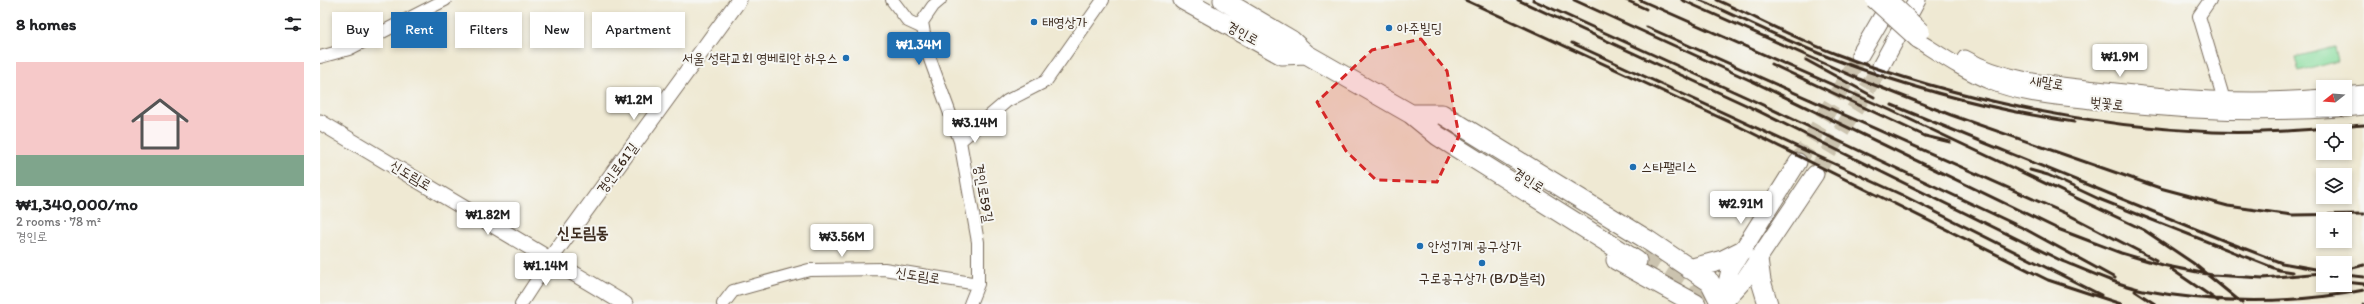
<!DOCTYPE html>
<meta charset="utf-8">
<style>
body{margin:0;font-family:Itim,"Poor Story",sans-serif;background:#f2f2f2;color:#202124;height:100vh;display:flex;flex-direction:column;font-size:15px;white-space:nowrap}
*{box-sizing:border-box;margin:0}
p{font-size:13px;color:#757577}
.icon{flex:none;width:22px;height:22px;fill:none;stroke:currentColor;stroke-width:2;stroke-linecap:round;stroke-linejoin:round}
.map{position:relative;flex:1;overflow:hidden}
.side{display:flex;flex-direction:column;background:#fff;width:320px}
.side>*{flex:none}
.top-card{position:absolute;left:12px;top:12px;width:380px;height:36px;display:flex;gap:8px}
.needle{width:26px;rotate:253deg}
.fabs{position:absolute;left:1996px;top:80px;display:grid;gap:8px}
.fabs a{display:grid;place-items:center;width:36px;height:36px;border-radius:0px;background:#fff;box-shadow:0 2px 6px #0003;font-size:20px}
.price{position:absolute;translate:-50% -34px;padding:0 9px;border-radius:4px;background:#fff;color:#222;font-size:13px;line-height:26px;filter:drop-shadow(0 1px 2px #0008)}
.price::after{content:'';position:absolute;left:50%;top:24px;width:12px;height:9px;margin-left:-6px;background:inherit;clip-path:polygon(0 0,100% 0,50% 100%)}
.price.on{background:#1f6fb2;color:#fff}
ul{padding:0;list-style:none}
li{display:grid;align-content:center;gap:8px;height:212px;padding:0 16px}
li+li{border-top:1px solid #e0e0e0}
li span{display:grid;place-items:center;height:124px;border-radius:0px;color:#555}
li>.icon{margin-inline-start:auto}
span .icon{width:72px;height:72px;fill:#fffc;stroke-width:1}
li b{font-size:17px}
h2{display:flex;justify-content:space-between;align-items:center;height:48px;padding:0 16px;font-size:17px}
.pill{padding:0 14px;border-radius:0px;background:#fff;box-shadow:0 2px 6px #0003;font-size:14px;line-height:36px}
.pill.on{background:#1f6fb2;color:#fff}
main{display:flex;flex:1;min-height:0}
.map>svg:first-child{display:block}
.green{fill:#89dd9f;stroke:#62845e}
.lines{fill:none;stroke-linecap:round;stroke-linejoin:round}
.secondary-tunnel{stroke:#cbc3af;stroke-width:17;stroke-dasharray:17 8;stroke-linecap:butt}
.primary-tunnel{stroke:#cbc3af;stroke-width:19;stroke-dasharray:19 10;stroke-linecap:butt}
.minor-casing{stroke:#7a6d5d;stroke-width:14}
.tertiary-casing{stroke:#7a6d5d;stroke-width:17}
.secondary-casing{stroke:#7a6d5d;stroke-width:19}
.primary-casing{stroke:#7a6d5d;stroke-width:21}
.minor{stroke:#fff;stroke-width:12}
.tertiary{stroke:#fff;stroke-width:15}
.secondary{stroke:#fff;stroke-width:17}
.primary{stroke:#fff;stroke-width:19}
.rail{stroke:#3b2a1e;stroke-width:3}
.tertiary-bridge-casing{stroke:#7a6d5d;stroke-width:17;stroke-linecap:butt}
.tertiary-bridge{stroke:#fff;stroke-width:15}
.marked{fill:#d62828;fill-opacity:0.2;stroke:#d62828;stroke-width:3;stroke-dasharray:8 5;stroke-linejoin:round}
.poi-dot{fill:#1f6fb2;stroke:#f6f6f2;stroke-width:1.5}
.labels{text-anchor:middle;stroke-width:4;stroke-linejoin:round;paint-order:stroke}
.poi-label{font-size:14px;fill:#3b2a1e;stroke:#f6f6f2;text-anchor:start}
.street-label{font-size:14px;fill:#3b2a1e;stroke:#f6f6f2}
.quarter-label{font-size:16px;font-weight:bold;fill:#3b2a1e;stroke:#f6f6f2}
</style>
<main>
<section class="side">
<h2>8 homes<svg class="icon" aria-label="filters" viewBox="0 0 24 24"><path d="M4 7h16M4 17h16"/><circle cx="9" cy="7" r="2"/><circle cx="15" cy="17" r="2"/></svg></h2>
<ul>
<li><span style="background:linear-gradient(#f6c9c9 75%,#7fa58c 0)"><svg class="icon" aria-label="home" viewBox="0 0 24 24"><path d="M3 11l9-7 9 7M6 9v11h12V9"/></svg></span><div><b>₩1,340,000/mo</b><p>2 rooms · 78 m²</p><p>경인로</p></div></li>
</ul>
</section>
<div class="map">
<svg width="2044" height="304" viewBox="0 0 2044 304">
<rect width="100%" height="100%" fill="#f6f6f2"/>
<filter id="ink" filterUnits="userSpaceOnUse"><feTurbulence type="fractalNoise" baseFrequency=".025" numOctaves="2"/><feDisplacementMap in="SourceGraphic" scale="8" xChannelSelector="R" yChannelSelector="G"/><feConvolveMatrix kernelMatrix="1 2 1 2 8 2 1 2 1" color-interpolation-filters="sRGB"/></filter>
<filter id="wash" filterUnits="userSpaceOnUse"><feTurbulence type="fractalNoise" baseFrequency=".012" numOctaves="4" result="noise"/><feDisplacementMap in="SourceGraphic" scale="16" xChannelSelector="R" yChannelSelector="G"/><feGaussianBlur stdDeviation="0.9" result="paint"/><feColorMatrix in="noise" values="0 0 0 0 0 0 0 0 0 0 0 0 0 0 0 0 0 1.4 0 .05"/><feComposite in="paint" operator="in"/></filter>
<g filter="url(#wash)">
<rect width="100%" height="100%" fill="#efe9d3"/>
<path class="green" d="M2015,47l3,14 -39,11 -4,-15z"/>
</g>
<g filter="url(#ink)">
<g class="lines">
<path class="secondary-tunnel" d="M1478,162l62,-107
M1495,174l66,-108"/>
<path class="primary-tunnel" d="M1324,253l81,49"/>
<defs>
<path id="minor" d="M572,0l16,21 15,7
M620,0l-7,6 -11,16 5,29 33,90
M1890,0l-11,16 25,84
M0,57l29,-8 96,-49
M201,304l30,-46
M403,304l10,-13 76,-21 75,-1 94,15
M650,304l8,-20v-42l-18,-101 47,-40 39,-20 57,-81"/>
<path id="tertiary" d="M1597,40c24,15 47,31 74,42 31,13 67,15 100,19 83,10 164,14 248,8
M1645,58c39,23 88,26 132,31 75,9 150,15 226,8
M2025,95l19,-2
M2025,109l19,-2
M0,122l305,182
M231,258l188,-258"/>
<path id="secondary" d="M1540,55l32,-55
M1561,66l36,-66
M1404,302l20,-22 71,-106
M1402,304l8,-34 68,-108"/>
<path id="primary" d="M863,0l99,55 24,-1
M903,0l68,40 15,14 105,60 27,22 199,125
M1091,114h31l204,125 64,43 11,22
M1438,259l3,22 7,23
M1296,260l80,44
M1369,269l34,-9 20,-10"/>
</defs>
<use href="#minor" class="minor-casing"/>
<use href="#tertiary" class="tertiary-casing"/>
<use href="#secondary" class="secondary-casing"/>
<use href="#primary" class="primary-casing"/>
<use href="#minor" class="minor"/>
<use href="#tertiary" class="tertiary"/>
<use href="#secondary" class="secondary"/>
<use href="#primary" class="primary"/>
<path class="rail" d="M1145,0l273,126 310,154 73,24
M1198,0l228,105 314,155c27,11 55,24 83,30 70,14 152,14 221,0
M1213,0l215,98 277,131 90,49
M1254,0l182,83 302,146 63,24 41,12 50,10 51,3 60,-5
M1306,0l20,9
M1320,0l250,110 254,120 49,33 49,40
M1362,0l177,79 92,36 209,73 68,18 64,9 72,-1
M1380,0c45,20 90,43 136,60 78,29 156,50 238,62
M1397,0c40,18 79,39 119,54 120,45 250,72 377,78 50,2 101,-3 151,-7
M1327,27l422,188 87,45
M1252,43l328,151 201,101
M1486,60l68,37
M1451,64l154,72 25,6
M1572,105l333,136 57,22 39,7
M1710,170l18,5 51,24 180,71 13,2
M1851,269l47,32
M2025,270l19,-5
M2025,275l19,2
M2025,282l19,2
M1815,291l20,13
M2043,304h1"/>
<defs>
<path id="tertiary-bridge" d="M1553,0l44,40
M1570,0l32,31"/>
</defs>
<use href="#tertiary-bridge" class="tertiary-bridge-casing"/>
<use href="#tertiary-bridge" class="tertiary-bridge"/>
</g>
</g>
<path class="marked" d="M1101,39l26,32 12,65 -22,46 -61,-2 -30,-29 -29,-49 55,-52z"/>
<g class="poi-dot">
<circle cx="714" cy="22" r="4"/>
<circle cx="1069" cy="28" r="4"/>
<circle cx="526" cy="58" r="4"/>
<circle cx="1313" cy="167" r="4"/>
<circle cx="1100" cy="246" r="4"/>
<circle cx="1162" cy="263" r="4"/>
</g>
<g class="labels">
<g class="poi-label">
<text x="722" y="27">태영상가</text>
<text x="1077" y="33">아주빌딩</text>
<text x="518" y="63" text-anchor="end">서울 성락교회 영베뢰안 하우스</text>
<text x="1321" y="172">스타팰리스</text>
<text x="1108" y="251">안성기계 공구상가</text>
<text x="1162" y="283" text-anchor="middle">구로공구상가 (B/D블럭)</text>
</g>
<g class="street-label">
<text transform="translate(923 33) rotate(29)" y="5">경인로</text>
<text transform="translate(1727 82) rotate(9)" y="5">새말로</text>
<text transform="translate(1787 103) rotate(7)" y="5">벚꽃로</text>
<text transform="translate(297 168) rotate(-54)" y="5">경인로61길</text>
<text transform="translate(91 175) rotate(31)" y="5">신도림로</text>
<text transform="translate(1209 180) rotate(32)" y="5">경인로</text>
<text transform="translate(664 193) rotate(80)" y="5">경인로59길</text>
<text transform="translate(598 275) rotate(9)" y="5">신도림로</text>
</g>
<g class="quarter-label">
<text x="263" y="238">신도림동</text>
</g>
</g>
</svg>
<div class="fabs">
<a><svg class="needle" viewBox="-14 -14 28 28"><path d="M0-13l5 13h-10z" fill="#e53935"/><path d="M0 13l5-13h-10z" fill="#757577"/></svg></a>
<a><svg class="icon" aria-label="locate" viewBox="0 0 24 24"><circle cx="12" cy="12" r="6"/><path d="M12 2v4M12 18v4M2 12h4M18 12h4"/></svg></a>
<a><svg class="icon" aria-label="layers" viewBox="0 0 24 24"><path d="M12 4l9 5-9 5-9-5zM3 14l9 5 9-5"/></svg></a>
<a>+</a>
<a>−</a>
</div>
<b class="price on" style="left:599px;top:66px">₩1.34M</b>
<b class="price" style="left:1800px;top:78px">₩1.9M</b>
<b class="price" style="left:314px;top:121px">₩1.2M</b>
<b class="price" style="left:655px;top:144px">₩3.14M</b>
<b class="price" style="left:1421px;top:225px">₩2.91M</b>
<b class="price" style="left:168px;top:236px">₩1.82M</b>
<b class="price" style="left:522px;top:258px">₩3.56M</b>
<b class="price" style="left:226px;top:287px">₩1.14M</b>
<div class="top-card">
<a class="pill">Buy</a>
<a class="pill on">Rent</a>
<a class="pill">Filters</a>
<a class="pill">New</a>
<a class="pill">Apartment</a>
</div>
</div>
</main>
